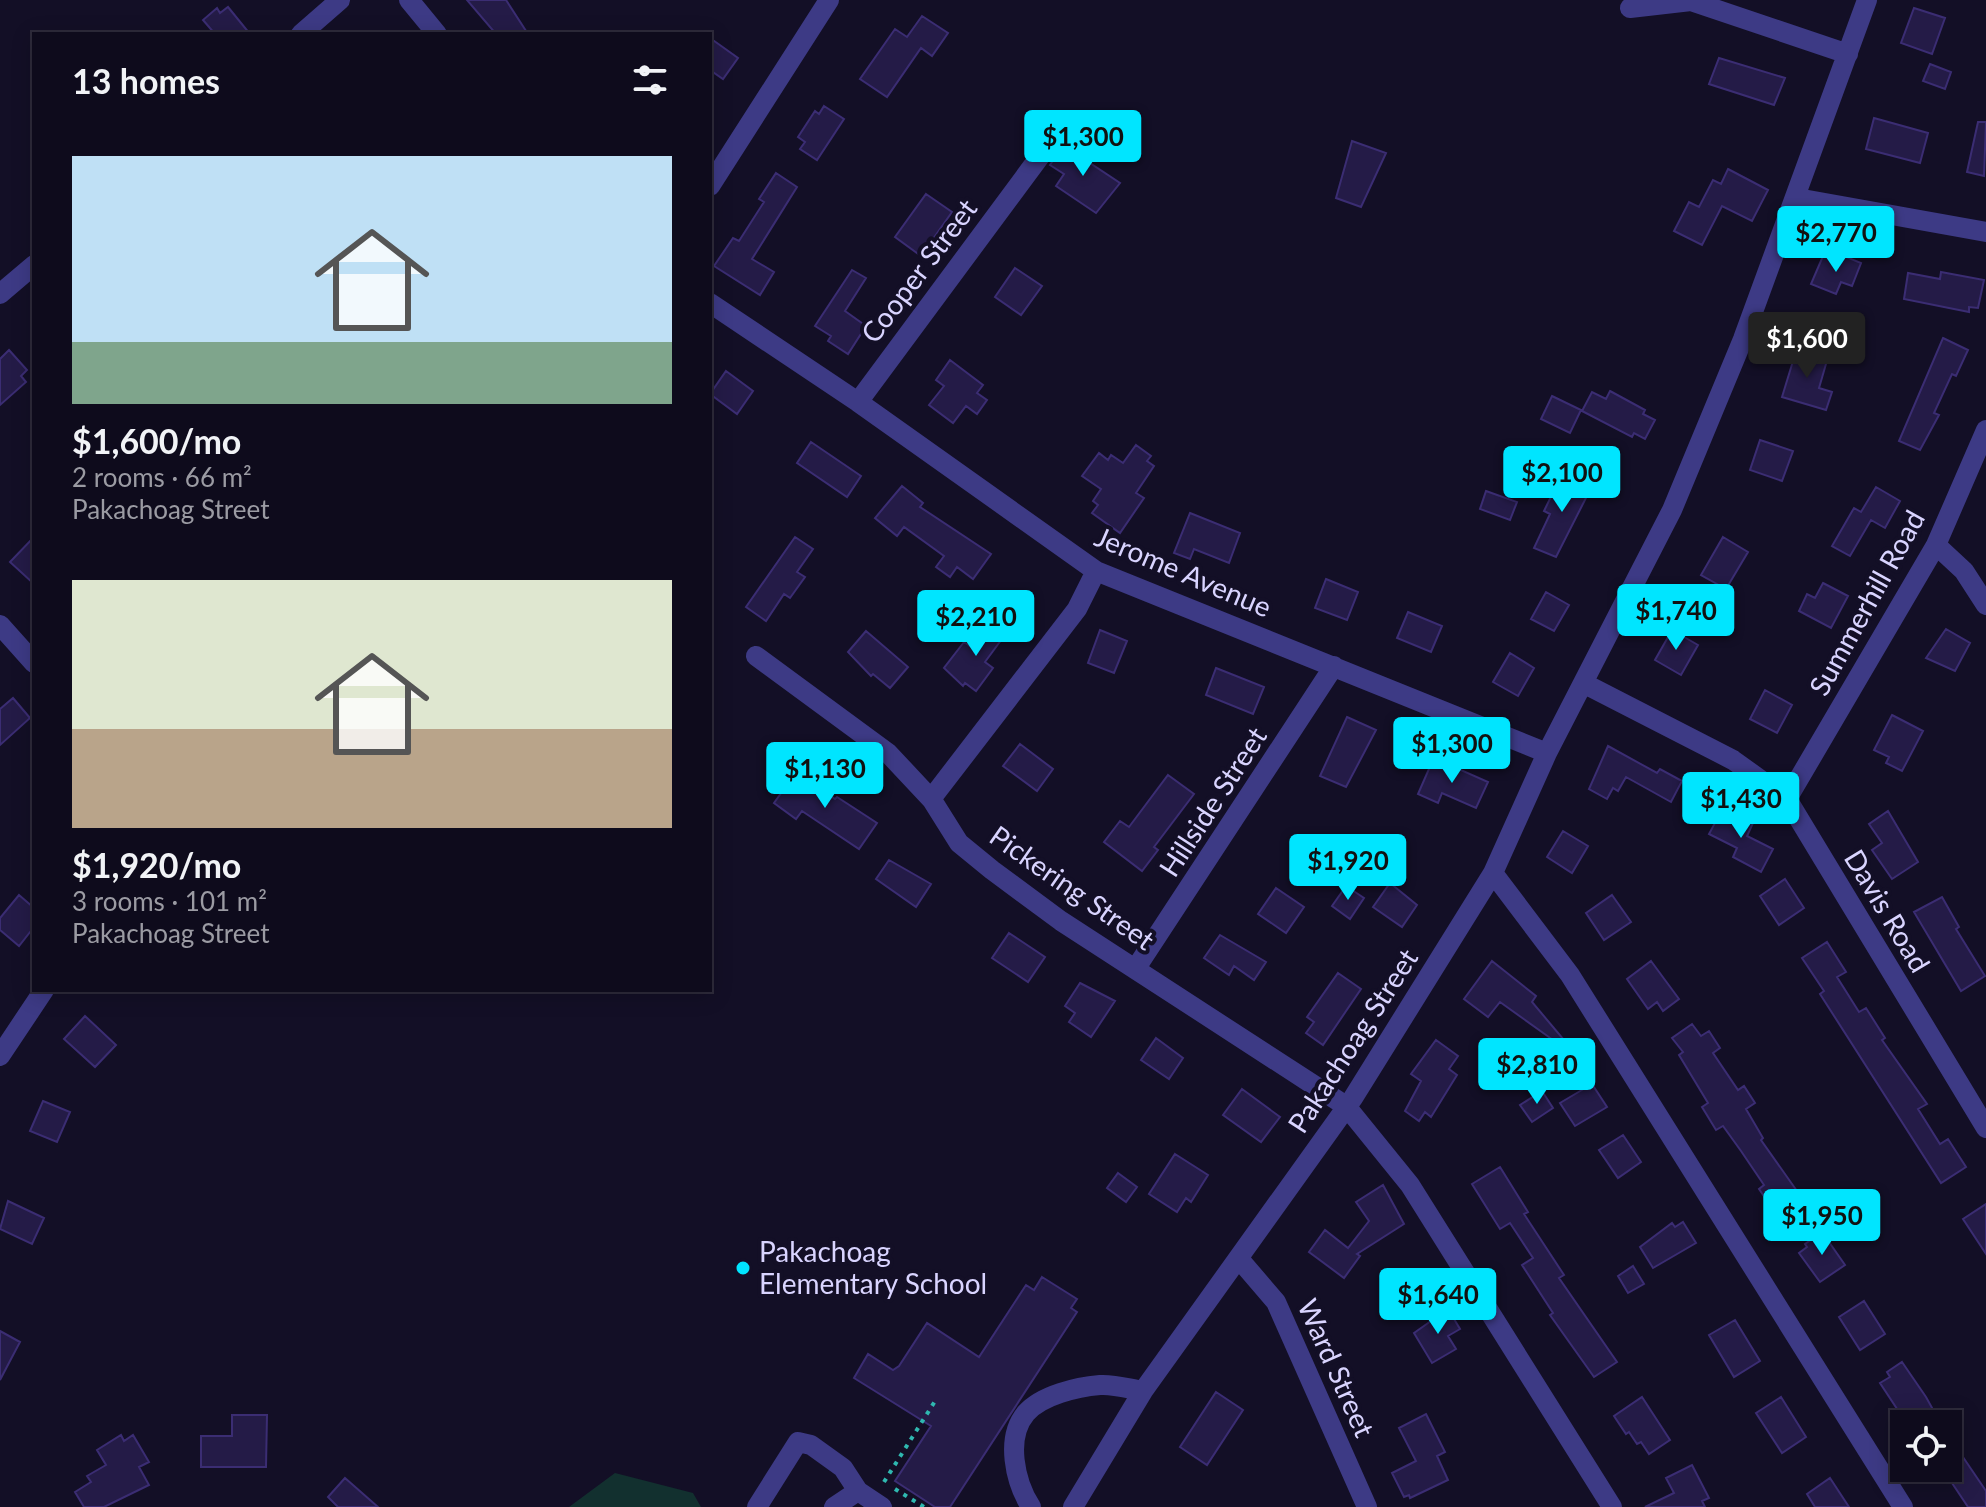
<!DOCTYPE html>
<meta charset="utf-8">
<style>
body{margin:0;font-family:Lato,sans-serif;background:#171425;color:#f1f3f6;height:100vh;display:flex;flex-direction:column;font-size:30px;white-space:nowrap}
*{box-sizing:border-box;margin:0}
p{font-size:26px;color:#9b9ba3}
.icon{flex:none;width:44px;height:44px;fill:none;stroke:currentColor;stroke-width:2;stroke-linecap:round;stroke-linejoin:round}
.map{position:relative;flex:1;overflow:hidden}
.details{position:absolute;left:32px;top:32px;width:680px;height:960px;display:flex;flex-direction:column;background:#0e0b1c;border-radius:0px;box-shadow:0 4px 20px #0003,0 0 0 2px #2e2b3b}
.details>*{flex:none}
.buttons{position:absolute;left:1890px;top:1410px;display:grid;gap:16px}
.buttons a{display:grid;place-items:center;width:72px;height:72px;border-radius:0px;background:#0e0b1c;box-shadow:0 4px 20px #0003,0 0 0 2px #2e2b3b;font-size:40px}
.price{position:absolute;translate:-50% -68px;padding:0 18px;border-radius:8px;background:#00e5ff;color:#111;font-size:26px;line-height:52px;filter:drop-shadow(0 2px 4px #0008)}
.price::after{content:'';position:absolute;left:50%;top:48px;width:24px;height:18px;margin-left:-12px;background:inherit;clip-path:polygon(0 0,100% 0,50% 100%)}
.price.on{background:#222;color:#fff}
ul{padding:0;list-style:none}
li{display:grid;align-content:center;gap:16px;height:424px;padding:0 40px}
li span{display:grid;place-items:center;height:248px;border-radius:0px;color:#555}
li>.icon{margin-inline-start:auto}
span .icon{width:144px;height:144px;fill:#fffc;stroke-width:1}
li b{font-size:34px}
h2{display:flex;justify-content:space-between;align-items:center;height:96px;padding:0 40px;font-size:34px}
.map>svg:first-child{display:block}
.green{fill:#12302f}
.building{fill:#241b47;stroke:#3b2d73;stroke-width:2}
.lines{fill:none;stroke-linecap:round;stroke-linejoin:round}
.path{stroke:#2fb8b0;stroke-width:4;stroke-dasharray:4 6;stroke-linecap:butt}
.minor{stroke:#3d3a85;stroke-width:20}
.poi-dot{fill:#00e5ff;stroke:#130f26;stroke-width:3}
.labels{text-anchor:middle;stroke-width:8;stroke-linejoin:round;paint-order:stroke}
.street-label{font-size:28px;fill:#d9d4ff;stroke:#130f26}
.poi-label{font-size:28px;fill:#d9d4ff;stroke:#130f26;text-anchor:start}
</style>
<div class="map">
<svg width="1986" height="1507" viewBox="0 0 1986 1507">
<rect width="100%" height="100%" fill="#130f26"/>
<path class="green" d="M615,1473l78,20 8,14h-132z"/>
<path class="building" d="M467,0h39l22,34h-32z
M228,7l22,27h-35l-12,-14 14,-12 3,5z
M1914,8l31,10 -13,36 -31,-11z
M922,16l26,17 -16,23 -11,-8 -34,49 -27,-18 35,-50 12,8z
M710,38l28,20 -15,21 -13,-9z
M1719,58l66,20 -11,27 -65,-21z
M1930,64l21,8 -6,17 -22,-8z
M824,106l20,13 -27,41 -17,-11 5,-7 -7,-5 17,-26 4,3z
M1874,118l54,15 -8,30 -54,-14z
M1978,122h8l-2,54 -17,-4z
M1067,140l21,14 -4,5 36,24 -24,30 -40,-27 8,-12 -14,-9z
M1352,141l34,12 -25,54 -25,-9z
M1728,169l40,21 -16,31 -30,-15 -20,39 -28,-14 15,-29 10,5 14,-27 8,4z
M776,173l21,14 -45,72 22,13 -14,23 -46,-29 19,-28 6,3 25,-39 -5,-3z
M926,194l26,18 -31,44 -26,-19z
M1823,256l18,7 3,-7 17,7 -9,23 -11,-4 -5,12 -25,-10z
M1015,268l27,18 -21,29 -26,-18z
M852,270l14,8 -21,33 21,15 -18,28 -20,-13 3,-5 -16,-10z
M1941,272l43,8 -6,28 -9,-1v5l-65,-13 4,-26 32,6z
M1943,338l25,12 -12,26 -4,-2 -18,39 5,2 -19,35 -21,-9z
M1797,348l31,9 -9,31 13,4 -6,18 -44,-13z
M9,350l18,20 -6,6 5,6 -26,23v-46z
M950,360l33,25 -6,8 10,7 -10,14 -11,-8 -13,17 -24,-18 15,-19 -8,-6z
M726,371l27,20 -16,23 -27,-20z
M1610,391l35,19 -2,4 12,6 -10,19 -11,-6 -2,4 -50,-26 10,-19 14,7z
M1552,396l29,14 -11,23 -29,-14z
M1760,440l33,11 -11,30 -32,-11z
M811,442l50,34 -14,21 -50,-34z
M1136,445l15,11 -4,5 7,5 -18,27 8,5 -24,35 -28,-20 6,-8 -5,-4 8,-12 -19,-13 17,-23 9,7 3,-5 12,8z
M1562,474l29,14 -35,69 -22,-9 16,-34 -6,-3z
M902,486l21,17 -3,4 71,47 -18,25 -16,-12 -7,10 -14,-10 8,-11 -40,-29 -7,9 -22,-18z
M1876,487l24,14 -15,27 -14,-8 -21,36 -18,-10 22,-38 7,4z
M1486,491l31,11 -7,18 -30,-11z
M1190,513l50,20 -11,30 -35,-14 -4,10 -16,-6z
M34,537v47l-24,-22z
M795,537l18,12 -16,23 8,5 -15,21 -6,-4 -18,27 -20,-14z
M1723,537l25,15 -22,37 -25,-14z
M1326,579l32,13 -11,28 -32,-12z
M1823,583l25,13 -17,32 -32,-17 8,-17 8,4z
M1546,592l23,13 -15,26 -23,-12z
M1408,612l34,14 -11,26 -34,-14z
M998,619l12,9 -25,34 8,6 -17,23 -11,-8 -2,3 -19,-18 20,-26 10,7z
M1946,629l24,14 -15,28 -29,-13z
M1100,630l27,11 -13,32 -26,-10z
M1672,630l26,15 -17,30 -26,-15z
M866,631l42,36 -18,21 -17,-14 -2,2 -23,-24z
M1510,653l24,15 -16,28 -25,-14z
M1216,668l48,19 -11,27 -47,-19z
M1765,690l27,15 -15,28 -27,-14z
M13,698l17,20 -30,27v-36z
M1892,715l31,16 -21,40 -16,-8 3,-6 -15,-7z
M1347,717l29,13 -30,57 -26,-11z
M1020,744l33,25 -16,22 -34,-25z
M1608,746l49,27 3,-4 22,12 -11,21 -45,-25 -8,14 -5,-3 -6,11 -18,-10z
M1432,762l18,8 2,-4 36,16 -12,26 -34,-15 -4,10 -20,-9z
M797,771l38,28 2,-2 40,26 -18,26 -57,-38 -6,8 -22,-16z
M1168,775l26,19 -40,53 4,3 -16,21 -38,-29 16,-21 9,6z
M1723,808l30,15 -6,13 26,13 -12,23 -28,-15 4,-9 -28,-14z
M1888,811l30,51 -26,17 -20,-29 10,-7 -13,-19z
M1563,831l25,15 -16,27 -25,-16z
M889,860l42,24 -15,23 -40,-28z
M1785,879l19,29 -25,17 -19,-29z
M1390,883l27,22 -15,22 -29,-20z
M1346,886l18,12 -14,21 -18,-13z
M1276,888l28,19 -18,26 -28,-19z
M19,895l15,13v19l-15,19 -19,-16v-12z
M1612,895l19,27 -27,18 -18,-27z
M1942,897l17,30 -3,2 29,47 -24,15 -47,-79z
M1009,933l36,24 -17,25 -36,-24z
M1220,935l46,27 -12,18 -20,-14 -5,9 -25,-17z
M1827,942l19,30 -9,5 22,35 7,-4 19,30 -3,2 45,64 -9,5 22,35 8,-5 18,28 -25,16 -121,-189 4,-3 -22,-33z
M1492,961l44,35 -4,6 32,38 -4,5 -60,-43 -12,15 -24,-18z
M1651,961l28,38 -16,12 -6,-9 -9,7 -21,-30z
M1338,973l23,16 -38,56 -17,-12 8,-11 -7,-5z
M1080,983l35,18 -24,36 -22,-15 6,-9 -10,-7z
M85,1016l31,29 -21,22 -31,-28z
M1692,1024l9,12 8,-5 11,17 -7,5 25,37 6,-4 11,17 -9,6 17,29 -2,2 43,61 -25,17 -20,-29 5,-4 -23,-34 -18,-25 -7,4 -14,-23 6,-4 -29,-48 4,-3 -11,-14z
M1156,1038l27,20 -14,21 -28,-19z
M1436,1040l22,16 -9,13 8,6 -26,42 -6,-5 -6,9 -14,-10 16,-30 -10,-7z
M1592,1084l15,23 -32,19 -15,-23z
M1242,1089l38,28 -19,25 -38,-27z
M1542,1091l11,17 -21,14 -12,-17z
M43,1101l27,11 -13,30 -27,-11z
M1623,1135l18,27 -23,16 -19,-28z
M1175,1154l33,21 -17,27 -5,-4 -9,14 -28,-18z
M1500,1167l28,45 -4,2 40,61 -5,3 58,84 -23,15 -44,-62 3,-2 -31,-48 11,-7 -23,-35 -10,6 -28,-45z
M1118,1173l19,14 -11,15 -19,-14z
M1383,1185l21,39 -47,30 3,2 -16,22 -35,-26 16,-22 23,18 21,-27 -13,-19z
M8,1201l36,17 -12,26 -32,-15z
M1986,1204v50l-23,-35z
M1683,1222l13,21 -43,25 -13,-21 32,-24 3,4z
M1822,1232l23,33 -25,17 -21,-29 8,-6 -2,-3z
M1633,1266l11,18 -16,9 -10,-17z
M1042,1277l35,22 -6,9 6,4 -127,195h-15l-40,-26 36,-55 -77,-48 14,-24 25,16 6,-4 28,-43 52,34 47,-72 8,5z
M1864,1301l21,33 -25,16 -21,-33z
M1448,1309l12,20 -12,7 8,13 -24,14 -18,-30z
M1735,1320l25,41 -26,16 -25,-42z
M0,1331l20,11 -20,38z
M1902,1362l24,35 15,27h-34l-27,-41 10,-6 -3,-5z
M1216,1392l27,18 -36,55 -27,-18z
M1642,1397l28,43 -21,14 -8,-12 -4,2 -8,-12 -3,2 -12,-18z
M1781,1397l25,40 -24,16 -26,-40z
M1426,1414l19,38 -8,4 11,24 -38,18 -1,-3 -5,2 -12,-24 24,-12 -17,-33z
M232,1415h35l-1,52h-65v-31h31z
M121,1435l3,6 9,-6 16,27 -10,5 10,18 -45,22h-20l-9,-15 16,-10 -4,-6 19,-11 -9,-15z
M1948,1435l38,56v16h-18l-20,-30z
M1692,1465l17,33 -7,3 3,6h-60l29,-14 -8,-15z
M345,1478l33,29h-40l-10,-10z
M1830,1478l19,29h-34l-8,-13z"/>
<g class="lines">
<path class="path" d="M884,1482l53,-84
M895,1489l29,18"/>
<path class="minor" d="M409,0l28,34
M1630,8l61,-7 157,53
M301,34l39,-34
M710,186l119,-186
M1797,198l189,34
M0,294l34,-29
M710,303l148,99 238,169 451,182
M858,402l197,-266
M1936,545l28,26 22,34
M0,625l34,38
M756,656l132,97 44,47 27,43 33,27 69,51 285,185 64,79 202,322
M1585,684l148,76 54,39 199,329
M931,799l146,-190 19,-38
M1787,799l149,-254 50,-115
M1493,873l77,102 333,532
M1136,968l198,-302
M0,1056l44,-66
M1240,1260l36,42 91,205
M757,1507l41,-65 13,3 32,23 15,23 24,16
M834,1507l24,-16
M1031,1507c-16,-25 -26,-69 -5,-94 16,-18 51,-26 74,-28 14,-1 30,4 43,6
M1073,1507l70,-116 210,-293 140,-225 54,-120 125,-243 71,-171 124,-339"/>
</g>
<circle class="poi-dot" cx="743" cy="1268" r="8"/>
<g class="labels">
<g class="street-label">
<text transform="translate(919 271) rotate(-53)" y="10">Cooper Street</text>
<text transform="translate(1183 572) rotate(23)" y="10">Jerome Avenue</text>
<text transform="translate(1867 603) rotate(-61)" y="10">Summerhill Road</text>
<text transform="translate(1213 802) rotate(-57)" y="10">Hillside Street</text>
<text transform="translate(1072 888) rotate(35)" y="10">Pickering Street</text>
<text transform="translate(1887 911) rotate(59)" y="10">Davis Road</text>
<text transform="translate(1353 1041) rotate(-57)" y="10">Pakachoag Street</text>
<text transform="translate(1336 1368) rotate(66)" y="10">Ward Street</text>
</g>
<g class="poi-label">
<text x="759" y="1262">Pakachoag<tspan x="759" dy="32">Elementary School</tspan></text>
</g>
</g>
</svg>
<div class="buttons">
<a><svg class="icon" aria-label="locate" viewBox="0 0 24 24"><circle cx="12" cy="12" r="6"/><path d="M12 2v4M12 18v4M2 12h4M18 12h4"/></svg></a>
</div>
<b class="price" style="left:1083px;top:178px">$1,300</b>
<b class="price" style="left:1836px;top:274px">$2,770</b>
<b class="price on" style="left:1807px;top:380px">$1,600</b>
<b class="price" style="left:1562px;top:514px">$2,100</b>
<b class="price" style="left:1676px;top:652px">$1,740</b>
<b class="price" style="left:976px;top:658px">$2,210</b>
<b class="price" style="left:1452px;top:785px">$1,300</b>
<b class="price" style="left:825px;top:810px">$1,130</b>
<b class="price" style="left:1741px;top:840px">$1,430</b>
<b class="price" style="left:1348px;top:902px">$1,920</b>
<b class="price" style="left:1537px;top:1106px">$2,810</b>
<b class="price" style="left:1822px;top:1257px">$1,950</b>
<b class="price" style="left:1438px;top:1336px">$1,640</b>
<section class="details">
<h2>13 homes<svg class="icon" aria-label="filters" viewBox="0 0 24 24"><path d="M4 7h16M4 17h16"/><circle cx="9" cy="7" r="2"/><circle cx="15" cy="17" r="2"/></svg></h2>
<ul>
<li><span style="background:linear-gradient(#bfe0f5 75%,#7fa58c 0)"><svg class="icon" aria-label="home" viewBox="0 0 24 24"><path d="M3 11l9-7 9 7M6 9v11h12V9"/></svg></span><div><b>$1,600/mo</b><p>2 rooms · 66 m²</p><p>Pakachoag Street</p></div></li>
<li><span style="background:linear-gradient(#dfe7d0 60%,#b9a48a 0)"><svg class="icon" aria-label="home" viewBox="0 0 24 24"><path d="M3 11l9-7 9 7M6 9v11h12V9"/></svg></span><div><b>$1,920/mo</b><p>3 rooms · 101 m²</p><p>Pakachoag Street</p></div></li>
</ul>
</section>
</div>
